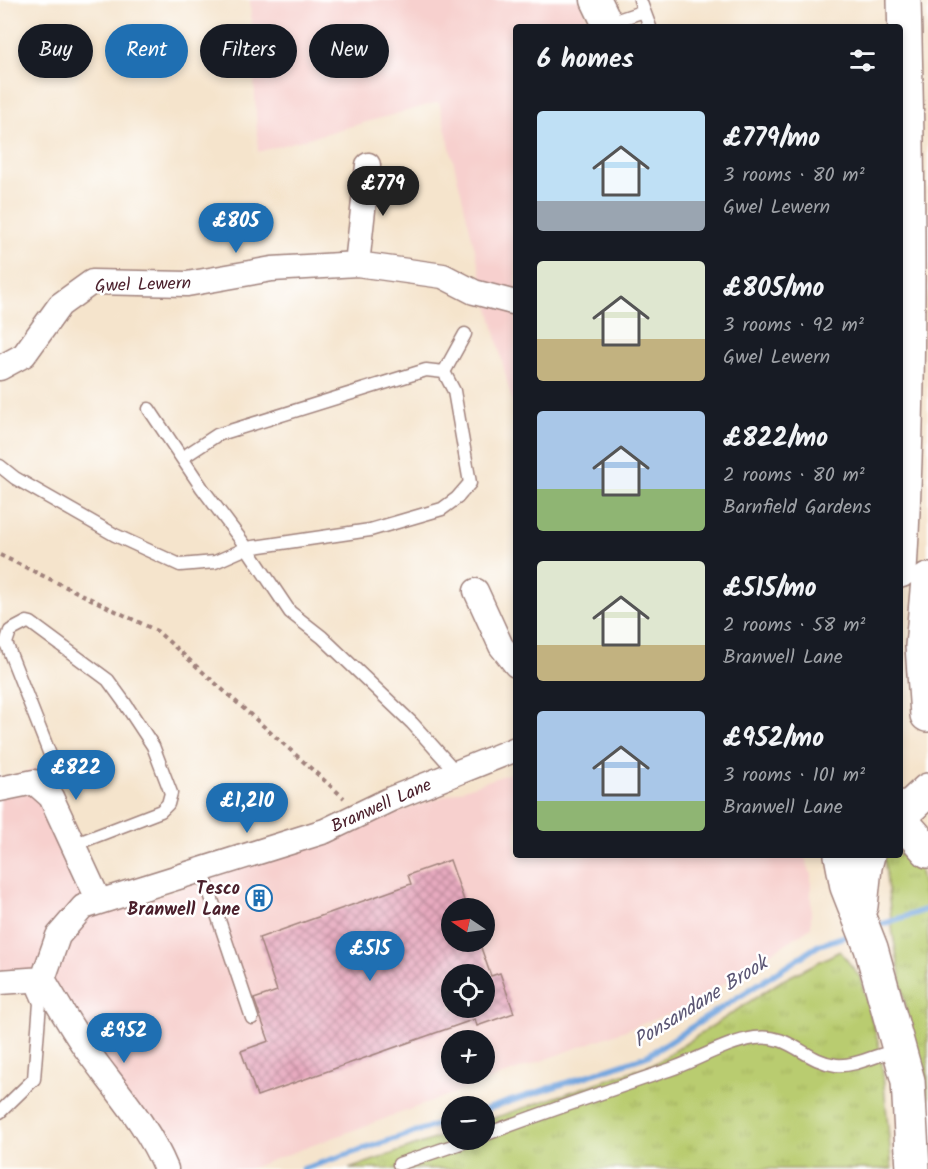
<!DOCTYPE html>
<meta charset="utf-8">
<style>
body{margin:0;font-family:Kalam,sans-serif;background:#242831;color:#f1f3f6;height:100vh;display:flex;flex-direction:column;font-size:22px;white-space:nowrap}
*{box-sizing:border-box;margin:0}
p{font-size:20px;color:#9ea1a6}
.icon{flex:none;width:33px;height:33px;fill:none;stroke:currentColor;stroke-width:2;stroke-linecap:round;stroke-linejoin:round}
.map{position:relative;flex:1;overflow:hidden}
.sheet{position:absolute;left:513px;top:24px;width:390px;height:834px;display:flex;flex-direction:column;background:#171b24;border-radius:6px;box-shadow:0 3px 9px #0003}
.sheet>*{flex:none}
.banner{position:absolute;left:18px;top:24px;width:405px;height:54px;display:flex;gap:12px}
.needle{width:39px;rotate:283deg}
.tools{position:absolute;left:441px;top:898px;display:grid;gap:12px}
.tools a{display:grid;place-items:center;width:54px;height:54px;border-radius:50%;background:#171b24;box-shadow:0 3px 9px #0003;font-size:30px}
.price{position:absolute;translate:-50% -51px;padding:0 14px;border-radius:21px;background:#1f6fb2;color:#fff;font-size:20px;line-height:39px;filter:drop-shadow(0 2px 3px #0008)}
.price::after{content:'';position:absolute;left:50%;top:36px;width:18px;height:14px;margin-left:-9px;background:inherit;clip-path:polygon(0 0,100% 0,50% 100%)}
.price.selected{background:#222;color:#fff}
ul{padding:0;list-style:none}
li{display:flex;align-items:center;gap:18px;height:150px;padding:0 24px}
li span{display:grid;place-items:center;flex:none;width:168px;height:120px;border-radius:6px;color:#555}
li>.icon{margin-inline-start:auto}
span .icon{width:72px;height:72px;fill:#fffc;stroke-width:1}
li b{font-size:26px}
h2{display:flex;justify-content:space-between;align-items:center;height:72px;padding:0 24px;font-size:26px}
.tag{padding:0 21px;border-radius:27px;background:#171b24;box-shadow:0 3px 9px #0003;font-size:21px;line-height:54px}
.tag.selected{background:#1f6fb2;color:#fff}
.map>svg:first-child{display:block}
.built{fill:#f7d0ce;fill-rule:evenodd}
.grass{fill:url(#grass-tufts);stroke:#82764d;stroke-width:1.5}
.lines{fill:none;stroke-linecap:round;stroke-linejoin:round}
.stream{stroke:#73a6df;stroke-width:6}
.building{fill:url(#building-cross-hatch);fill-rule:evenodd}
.service-casing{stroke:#a0827c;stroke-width:15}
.minor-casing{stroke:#a0827c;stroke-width:27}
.tertiary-casing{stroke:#a0827c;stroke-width:33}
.secondary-casing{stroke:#a0827c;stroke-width:36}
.trunk-casing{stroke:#a0827c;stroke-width:36}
.path{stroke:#a0827c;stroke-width:4;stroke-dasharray:4.5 4.5;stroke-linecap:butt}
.service{stroke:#fff;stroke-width:12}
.minor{stroke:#fff;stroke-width:24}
.tertiary{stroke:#fff;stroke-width:30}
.secondary{stroke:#fff;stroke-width:33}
.trunk{stroke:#fff;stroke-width:33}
.labels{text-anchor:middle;stroke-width:5;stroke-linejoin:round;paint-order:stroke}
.street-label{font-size:18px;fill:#4a1f2b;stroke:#fff}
.poi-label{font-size:18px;font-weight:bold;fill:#4a1f2b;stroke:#fff;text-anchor:end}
.water-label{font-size:20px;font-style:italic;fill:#5a5573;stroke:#fff}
</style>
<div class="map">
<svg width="928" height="1169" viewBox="0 0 928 1169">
<defs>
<pattern id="grass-tufts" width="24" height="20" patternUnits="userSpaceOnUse" patternTransform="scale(1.5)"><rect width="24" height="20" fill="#b9cc6f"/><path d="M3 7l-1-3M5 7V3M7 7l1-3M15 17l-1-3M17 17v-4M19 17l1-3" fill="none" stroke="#a1af60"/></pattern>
<pattern id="building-cross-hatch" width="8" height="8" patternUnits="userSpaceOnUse" patternTransform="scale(1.5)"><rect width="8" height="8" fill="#e7aabf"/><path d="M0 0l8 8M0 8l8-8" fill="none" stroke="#bd8a9b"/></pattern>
</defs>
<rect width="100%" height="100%" fill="#fff"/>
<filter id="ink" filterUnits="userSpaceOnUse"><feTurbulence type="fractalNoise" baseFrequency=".0167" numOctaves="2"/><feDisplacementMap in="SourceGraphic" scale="12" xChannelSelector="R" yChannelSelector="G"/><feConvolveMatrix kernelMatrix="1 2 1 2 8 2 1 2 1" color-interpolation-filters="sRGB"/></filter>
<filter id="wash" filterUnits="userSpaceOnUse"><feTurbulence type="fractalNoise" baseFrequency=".008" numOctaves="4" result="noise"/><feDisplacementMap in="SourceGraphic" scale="24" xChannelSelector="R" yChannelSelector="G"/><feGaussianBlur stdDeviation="1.35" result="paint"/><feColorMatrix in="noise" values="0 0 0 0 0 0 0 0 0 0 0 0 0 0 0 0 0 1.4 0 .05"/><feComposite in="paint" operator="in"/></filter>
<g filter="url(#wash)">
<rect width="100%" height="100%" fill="#f5e4cc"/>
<path class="built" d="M250,0h330l10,27h-74v391l-77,-316 -181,50z
M48,764l62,149 406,-142v84h288l7,19v53l-123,80 -440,162h-72l-135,-179 -41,-7v-202zM452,909h32v33h-32zM452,975h32v33h-32zM452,1041h32v33h-32z"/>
<path class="grass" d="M900,841l17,16 11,52v260l-15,-120 -20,-114 -9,-78v-2h16z
M840,951l20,26 21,76 11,116h-543l102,-36 1,7h32l1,-19 171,-58 125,-82z"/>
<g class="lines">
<path class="stream" d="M873,927l55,-18
M484,1110l163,-54 172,-111 36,-12
M303,1169l149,-49"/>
</g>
<g id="blocks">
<path class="building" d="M450,860l17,49h-15v33h27l12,34 9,-3 14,40 -37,13 -2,-7 -218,77 -16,-45 28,-10 -15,-42 23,-8 -18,-53 152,-54 -3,-9zM452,975h32v33h-32z
M266,891l3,8 -17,6 -2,-9z"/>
</g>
</g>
<g filter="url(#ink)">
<use href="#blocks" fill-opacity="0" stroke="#a0827c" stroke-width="1.5"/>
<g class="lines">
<defs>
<path id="service" d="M640,0l10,27
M609,23l35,-12
M444,372l21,-38
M149,409l53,79 45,60 43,64 32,25 90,86 44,49
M0,466l15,12 100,57 65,30 35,-3 32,-14 123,-18 72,-21 15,-11 13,-15 -16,-92 -10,-19 -18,-2 -209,65 -35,23
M51,797l5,-27 -50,-127 4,-12 17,-9 4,1 77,57 16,22 29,44 18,47 -3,11 -7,7 -88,34
M202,870l50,148
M0,1112l34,-33 6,-76 -10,-23
M484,1135c63,-24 127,-45 190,-67 27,-10 53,-26 81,-30 35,-5 49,23 81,27 19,2 42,-11 61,-15
M399,1164l71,-24"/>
<path id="minor" d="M357,264l11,-99
M0,368l24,-13 36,-50 32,-23 95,2 85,-15 85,-5 86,12 31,16 38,10h4
M476,591l25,55 15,19
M0,789l34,-7 17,15 48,104
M43,979l15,-43 25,-29 242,-76 66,-32 125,-50
M43,979c13,22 26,45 41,67 28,40 63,77 82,123
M0,982l43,-3"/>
<path id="tertiary" d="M596,0l13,27"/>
<path id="secondary" d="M900,819l28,32"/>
<path id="trunk" d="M900,571c11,-190 9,-381 4,-571
M927,715l-5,-69 6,-66
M900,809l12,-4 16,-15
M841,855l6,32 24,61 37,133 5,88
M861,906l4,-39 3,-12"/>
</defs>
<use href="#service" class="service-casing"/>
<use href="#minor" class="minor-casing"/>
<use href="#tertiary" class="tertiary-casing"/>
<use href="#secondary" class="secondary-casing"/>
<use href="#trunk" class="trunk-casing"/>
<path class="path" d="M0,555l157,76 187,167"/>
<use href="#service" class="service"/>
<use href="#minor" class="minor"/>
<use href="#tertiary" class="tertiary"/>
<use href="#secondary" class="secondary"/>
<use href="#trunk" class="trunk"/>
</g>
</g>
<defs>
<symbol id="building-ring" viewBox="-11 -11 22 22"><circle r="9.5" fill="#fff" stroke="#1f6fb2" stroke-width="1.5"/><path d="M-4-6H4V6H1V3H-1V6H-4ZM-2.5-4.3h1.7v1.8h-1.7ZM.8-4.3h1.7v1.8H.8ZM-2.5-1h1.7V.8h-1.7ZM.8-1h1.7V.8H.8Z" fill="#1f6fb2"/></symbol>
</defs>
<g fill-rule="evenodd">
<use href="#building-ring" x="244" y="883" width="30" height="30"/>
</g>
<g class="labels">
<g class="street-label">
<text transform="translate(143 284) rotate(-2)" y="6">Gwel Lewern</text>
<text transform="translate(381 805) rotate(-24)" y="6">Branwell Lane</text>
</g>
<g class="poi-label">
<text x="240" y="894">Tesco<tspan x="240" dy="21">Branwell Lane</tspan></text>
</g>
<g class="water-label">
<text transform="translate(700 1001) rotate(-32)" y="7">Ponsandane Brook</text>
</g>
</g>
</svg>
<div class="tools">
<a><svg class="needle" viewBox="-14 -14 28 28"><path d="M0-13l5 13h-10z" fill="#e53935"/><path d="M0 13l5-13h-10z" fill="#9ea1a6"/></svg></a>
<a><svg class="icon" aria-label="locate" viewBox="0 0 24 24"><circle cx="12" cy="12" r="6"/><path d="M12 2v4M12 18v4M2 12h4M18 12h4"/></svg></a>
<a>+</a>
<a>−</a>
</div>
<b class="price selected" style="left:383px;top:217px">£779</b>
<b class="price" style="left:236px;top:254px">£805</b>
<b class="price" style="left:76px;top:801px">£822</b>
<b class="price" style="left:247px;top:834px">£1,210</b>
<b class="price" style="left:370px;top:982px">£515</b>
<b class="price" style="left:124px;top:1064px">£952</b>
<div class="banner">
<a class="tag">Buy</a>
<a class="tag selected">Rent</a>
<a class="tag">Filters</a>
<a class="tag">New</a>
</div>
<section class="sheet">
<h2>6 homes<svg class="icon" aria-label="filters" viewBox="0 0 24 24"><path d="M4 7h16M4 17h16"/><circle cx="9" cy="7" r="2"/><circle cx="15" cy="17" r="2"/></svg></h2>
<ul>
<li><span style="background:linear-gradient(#bfe0f5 75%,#9aa5b1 0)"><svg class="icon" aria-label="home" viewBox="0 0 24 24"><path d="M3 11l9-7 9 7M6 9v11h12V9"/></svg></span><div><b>£779/mo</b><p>3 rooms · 80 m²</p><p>Gwel Lewern</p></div></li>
<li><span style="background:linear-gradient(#dfe7d0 65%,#c2b280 0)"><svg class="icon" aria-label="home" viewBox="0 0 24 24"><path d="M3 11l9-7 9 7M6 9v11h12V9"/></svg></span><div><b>£805/mo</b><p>3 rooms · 92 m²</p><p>Gwel Lewern</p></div></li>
<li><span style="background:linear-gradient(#a9c7e8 65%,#8fb573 0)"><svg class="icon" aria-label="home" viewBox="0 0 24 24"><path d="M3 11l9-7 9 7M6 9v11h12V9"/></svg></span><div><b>£822/mo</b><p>2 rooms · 80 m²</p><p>Barnfield Gardens</p></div></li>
<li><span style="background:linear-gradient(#dfe7d0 70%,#c2b280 0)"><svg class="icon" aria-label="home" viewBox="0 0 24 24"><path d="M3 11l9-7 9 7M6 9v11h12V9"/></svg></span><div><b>£515/mo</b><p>2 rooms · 58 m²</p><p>Branwell Lane</p></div></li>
<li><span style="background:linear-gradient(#a9c7e8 75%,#8fb573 0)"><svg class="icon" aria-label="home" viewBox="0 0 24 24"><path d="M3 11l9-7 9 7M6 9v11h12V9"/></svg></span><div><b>£952/mo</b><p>3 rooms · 101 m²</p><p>Branwell Lane</p></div></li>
</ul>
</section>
</div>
